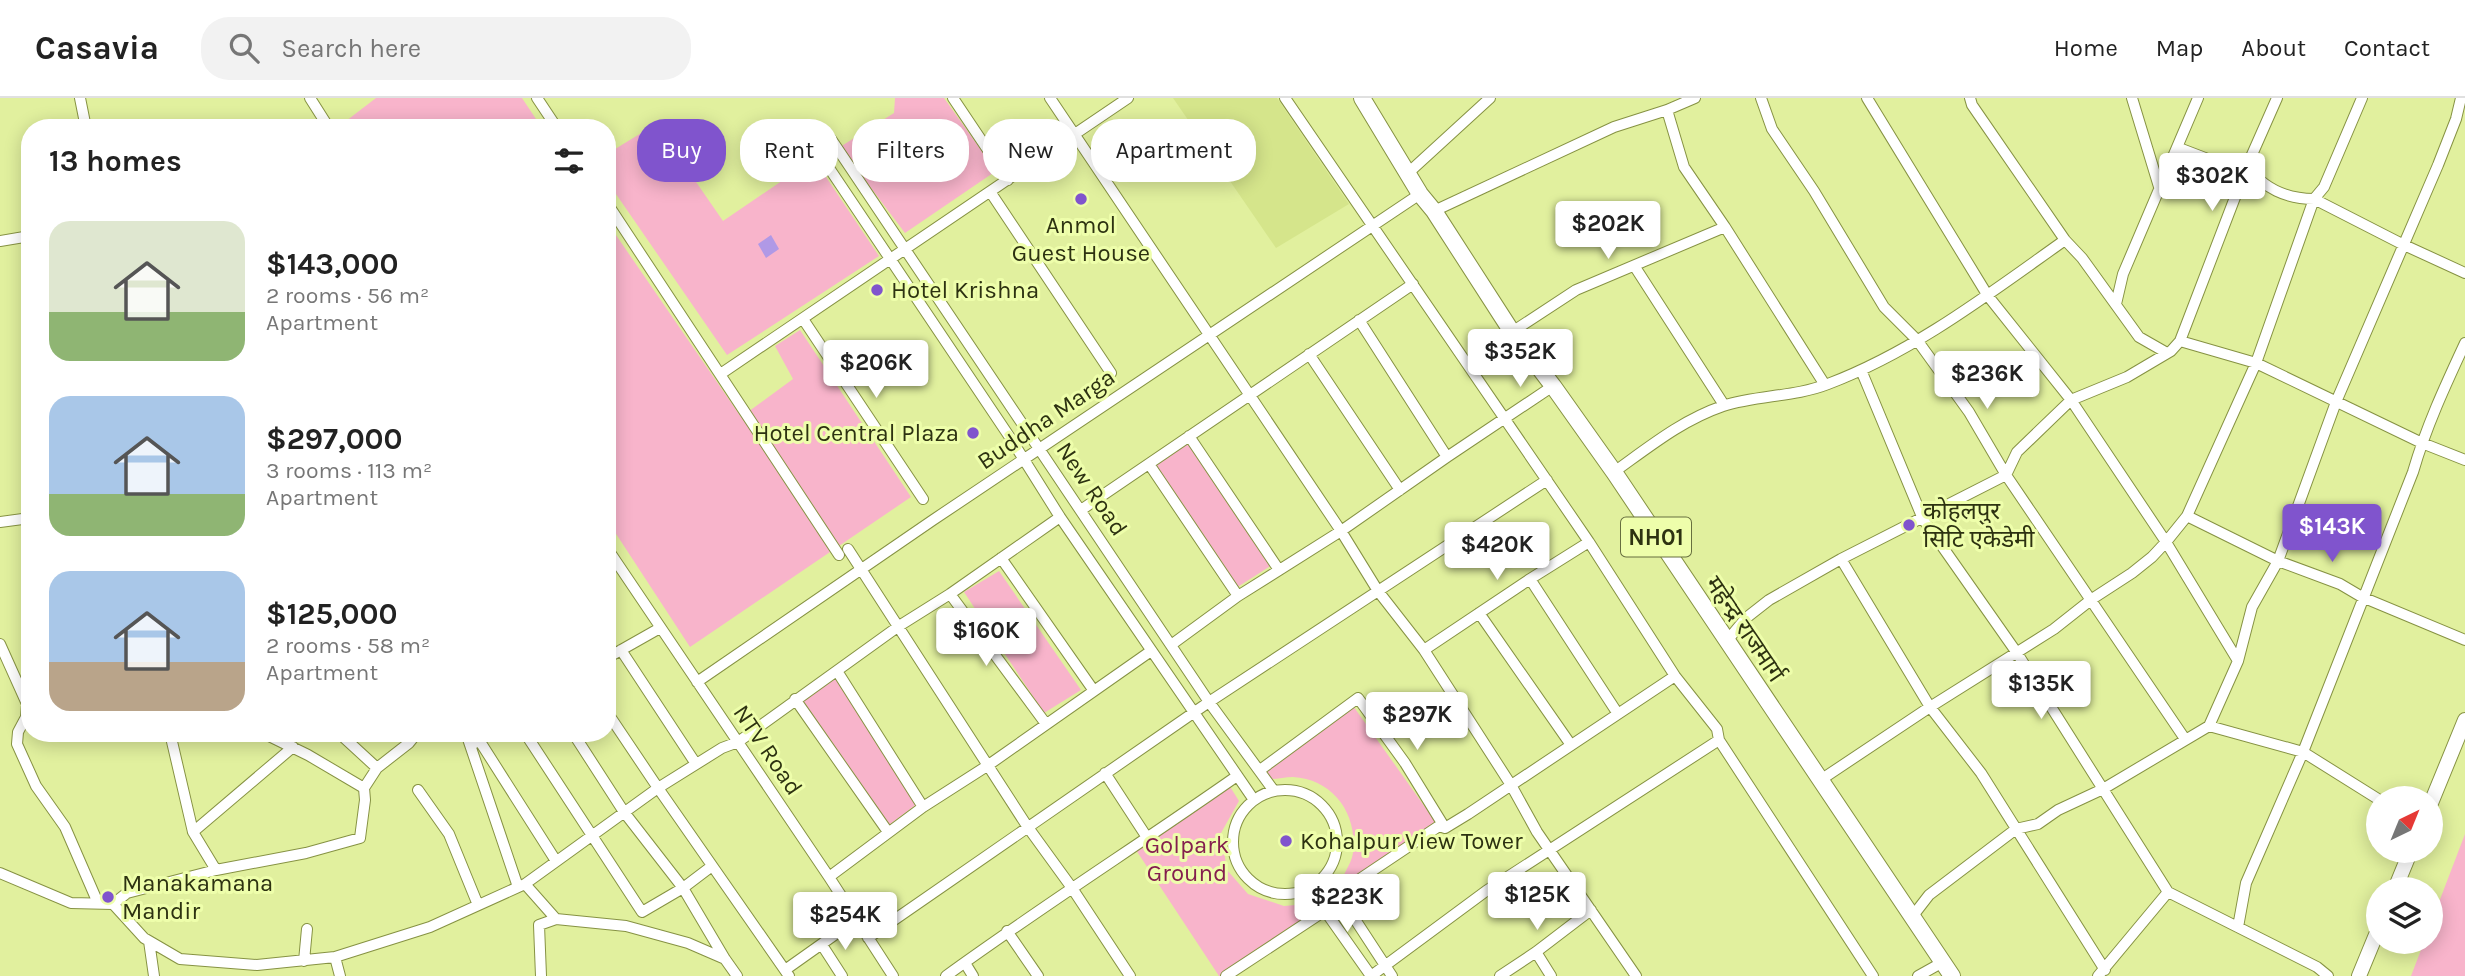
<!DOCTYPE html>
<meta charset="utf-8">
<style>
body{margin:0;font-family:Karla,"Noto Sans Devanagari",sans-serif;background:#f2f2f2;color:#222;height:100vh;display:flex;flex-direction:column;font-size:26px;white-space:nowrap}
*{box-sizing:border-box;margin:0}
p{font-size:23px;color:#767676}
.icon{flex:none;width:38px;height:38px;fill:none;stroke:currentColor;stroke-width:2;stroke-linecap:round;stroke-linejoin:round}
.map{position:relative;flex:1;overflow:hidden}
.details{position:absolute;left:21px;top:21px;width:595px;height:623px;display:flex;flex-direction:column;background:#fff;border-radius:28px;box-shadow:0 4px 18px #0003}
.details>*{flex:none}
.top-card{position:absolute;left:637px;top:21px;width:665px;height:63px;display:flex;gap:14px}
.needle{width:46px;rotate:43deg}
.tools{position:absolute;left:2366px;top:688px;display:grid;gap:14px}
.tools a{display:grid;place-items:center;width:77px;height:77px;border-radius:50%;background:#fff;box-shadow:0 4px 18px #0003;font-size:35px}
.price{position:absolute;translate:-50% -60px;padding:0 16px;border-radius:7px;background:#fff;color:#222;font-size:23px;line-height:46px;filter:drop-shadow(0 2px 4px #0008)}
.price::after{content:'';position:absolute;left:50%;top:42px;width:21px;height:16px;margin-left:-10px;background:inherit;clip-path:polygon(0 0,100% 0,50% 100%)}
.price.current{background:#8054cd;color:#fff}
ul{padding:0;list-style:none}
li{display:flex;align-items:center;gap:21px;height:175px;padding:0 28px}
li span{display:grid;place-items:center;flex:none;width:196px;height:140px;border-radius:21px;color:#555}
li>.icon{margin-inline-start:auto}
span .icon{width:84px;height:84px;fill:#fffc;stroke-width:1}
li b{font-size:30px}
h2{display:flex;justify-content:space-between;align-items:center;height:84px;padding:0 28px;font-size:30px}
.tag{padding:0 24px;border-radius:28px;background:#fff;box-shadow:0 4px 18px #0003;font-size:24px;line-height:63px}
.tag.current{background:#8054cd;color:#fff}
header{display:flex;align-items:center;gap:42px;box-sizing:border-box;height:98px;padding:0 35px;background:#fff;border-bottom:2px solid #e0e0e0}
header strong{font-size:33px}
nav{display:flex;gap:38px;margin-inline-start:auto;font-size:24px}
.search{width:490px;height:63px;background:#f2f2f2;display:flex;align-items:center;gap:18px;box-sizing:border-box;padding:0 24px;border-radius:28px;color:#767676;font-size:26px}
.map>svg:first-child{display:block}
.built{fill:#d5e58b}
.green{fill:#f8b4cb}
.water{fill:#b099e6}
.lines{fill:none;stroke-linecap:round;stroke-linejoin:round}
.minor-casing{stroke:#869243;stroke-width:12}
.major-casing{stroke:#869243;stroke-width:16}
.highway-casing{stroke:#869243;stroke-width:18}
.minor{stroke:#fff;stroke-width:10}
.major{stroke:#fff;stroke-width:14}
.highway{stroke:#fff;stroke-width:16}
.poi-dot{fill:#8054cd;stroke:#eefeab;stroke-width:2.5}
.labels{text-anchor:middle;stroke-width:6;stroke-linejoin:round;paint-order:stroke}
.shield{fill:#eefeab;stroke:#676f3f;stroke-width:2}
.shield-label{font-size:23px;font-weight:bold;fill:#2d3211}
.poi-label{font-size:24px;fill:#2d3211;stroke:#eefeab;text-anchor:start}
.street-label{font-size:24px;fill:#2d3211;stroke:#eefeab}
.park-label{font-size:24px;fill:#841f4e;stroke:#eefeab}
</style>
<header>
<strong>Casavia</strong>
<div class="search"><svg class="icon" aria-label="search" viewBox="0 0 24 24"><circle cx="10" cy="10" r="6"/><path d="M15 15l6 6"/></svg>Search here</div>
<nav><a>Home</a><a>Map</a><a>About</a><a>Contact</a></nav>
</header>
<div class="map">
<svg width="2465" height="878" viewBox="0 0 2465 878">
<rect width="100%" height="100%" fill="#e1f09e"/>
<path class="built" d="M1173,0h104l72,106 -73,44z"/>
<path class="green" d="M376,0h146l20,30h-192l-4,-7z
M895,0h49l52,73 -91,62 -65,-86 54,-34z
M656,26l67,97 91,-62 65,97 -152,99 -120,-174v-27z
M607,124l134,195 52,-38 -18,-33 25,-16 111,167 -221,150 -83,-127z
M1189,341l83,126 -36,23 -82,-124z
M999,473l82,119 -37,23 -80,-121z
M836,579l81,127 -28,21 -88,-127z
M1351,605l86,121 -97,64c1,-13 11,-22 13,-35 5,-39 -20,-74 -60,-76 -7,0 -15,2 -22,2l-8,-12z
M1229,687l10,16 -18,32 6,37 21,24 36,12 23,-2 8,10 -89,62h-7l-85,-129z
M2465,736v142h-54l13,-34h7v-19z"/>
<path class="water" d="M771,137l8,14 -13,9 -8,-14z"/>
<g class="lines">
<defs>
<path id="minor" d="M80,0l6,30
M310,0l19,30
M537,0l20,30
M953,0l55,82
M1050,0l291,433 37,60 46,59 87,135 26,47 99,144
M1285,0l304,444 86,134 42,53 2,11 154,236
M1761,0l11,31 42,62 70,116 33,33 52,72 37,63 179,264
M1867,0l121,198 83,104 95,142 72,119
M1970,0l2,7 93,135 17,18 57,79 28,16
M2132,0l28,92
M1667,12l17,57 41,60 100,158
M831,41l378,563 65,89
M815,49l196,292 49,78 194,283
M2179,50l47,18h21c16,22 40,33 67,33l90,46 61,28
M1407,76l83,-76
M991,95l120,180
M607,105l232,352
M1434,113l180,-84 53,-17 28,-12
M0,143l30,-5
M1635,169l89,138
M2116,206l7,-30 75,-176
M803,221l120,180
M1359,222l88,137
M1512,234l64,-42 149,-63
M2180,243l67,-175 30,-68
M1309,256l91,136
M1861,272l62,149 94,134 151,239 149,75 11,9
M722,275l406,-275
M1189,338l90,134
M1149,366l89,132
M1614,374c35,-25 68,-52 109,-66 34,-11 72,-9 105,-22 87,-33 162,-91 237,-144
M1081,412l332,-226
M2187,418l91,45 62,23 22,13 103,43
M0,424l30,-4
M607,450l222,329 64,99
M848,451l179,277 45,62 58,88
M1001,460l93,133
M1841,461l89,148 51,66 124,197
M1530,481l88,135
M950,496l96,130
M1479,515l92,132
M1726,544l20,-24 23,-18 72,-41 165,-84 11,-23 54,-52 56,-23 44,-26 9,-10 76,22 166,80 43,17
M0,546l27,60 -1,13 -8,15 -1,12 19,42 29,41 33,76
M1171,547l67,-49 103,-65 106,-74 106,-71
M621,552l75,114
M1424,552l106,-71 59,-37
M607,560l53,-30
M837,573l86,136
M697,584l236,-162 487,-326
M795,601l93,133
M607,614l51,76 131,188
M2209,628l29,-65 14,-54 26,-46 58,-159 102,-237 18,-46 5,-21
M170,635l23,99
M263,635l45,22 56,33
M339,635l38,35
M466,635l52,154
M525,635l117,179 41,-24 29,-22
M573,635l51,79 59,76 42,71 12,17
M479,642l77,121
M473,646l17,-11
M1260,672l98,-72 47,65 40,65
M1105,675l43,66
M1819,683l111,-74 124,-78 38,-30 40,-26 20,-16 14,-15 21,-26 69,-153 58,-164 10,-12 38,-89
M418,692l31,44 29,71
M1233 744a52 52 0 1 1 104 0a52 52 0 1 1-104 0Z
M216,772l-23,-38 100,-85
M0,775l71,30 42,1 31,34 36,21 77,6 78,-8 95,-30 95,-43 133,-96 64,-40 16,-6 161,-116 51,-32 110,-77
M1326,777l66,101
M829,779l94,-70 64,-41 164,-115
M525,786l31,35 -17,6 2,51
M1309,790l62,88
M1339,795l100,-67 6,2 23,-14 207,-138
M113,806l14,-11 89,-23 90,-17 54,-15 5,-38 -1,-12 13,-20 32,-25 8,-10
M1912,819l17,-22 87,-66 22,-5 20,-14 45,-21 106,-63 94,26 75,47
M556,821l70,7 62,17 37,16
M2238,829l8,-44 57,-131 110,-280c13,-45 32,-86 52,-129
M1007,833l31,45
M868,840l341,-236 338,-222
M149,843l5,35
M822,847l20,31
M1536,854l15,24
M335,859l5,19
M304,863l3,-32
M965,865l8,13
M785,872l55,-39 17,-8
M946,878c95,-69 194,-132 291,-200
M1226,878l100,-66
M1371,878l115,-85 233,-151
M1500,878l36,-24 55,-42
M1918,878l25,-14
M2098,878l70,-84"/>
<path id="major" d="M2431,705l34,-83
M2395,791l16,-39
M2359,878l19,-46"/>
<path id="highway" d="M1362,0l58,96 14,17 78,121 41,54 61,86 338,504"/>
</defs>
<use href="#minor" class="minor-casing"/>
<use href="#major" class="major-casing"/>
<use href="#highway" class="highway-casing"/>
<use href="#minor" class="minor"/>
<use href="#major" class="major"/>
<use href="#highway" class="highway"/>
</g>
<g class="poi-dot">
<circle cx="1081" cy="101" r="7"/>
<circle cx="877" cy="192" r="7"/>
<circle cx="973" cy="335" r="7"/>
<circle cx="1909" cy="427" r="7"/>
<circle cx="1286" cy="743" r="7"/>
<circle cx="108" cy="799" r="7"/>
</g>
<g class="labels">
<rect class="shield" x="1621" y="419.5" width="70" height="39" rx="5"/>
<g class="shield-label">
<text x="1656" y="447">NH01</text>
</g>
<g class="poi-label">
<text x="1081" y="135" text-anchor="middle">Anmol<tspan x="1081" dy="28">Guest House</tspan></text>
<text x="891" y="200">Hotel Krishna</text>
<text x="959" y="343" text-anchor="end">Hotel Central Plaza</text>
<text x="1923" y="421">कोहलपुर<tspan x="1923" dy="28">सिटि एकेडेमी</tspan></text>
<text x="1300" y="751">Kohalpur View Tower</text>
<text x="122" y="793">Manakamana<tspan x="122" dy="28">Mandir</tspan></text>
</g>
<g class="street-label">
<text transform="translate(1046 321) rotate(-34)" y="8">Buddha Marga</text>
<text transform="translate(1092 391) rotate(56)" y="8">New Road</text>
<text transform="translate(1745 531) rotate(56)" y="8">महेन्द्र राजमार्ग</text>
<text transform="translate(768 652) rotate(56)" y="8">NTV Road</text>
</g>
<g class="park-label">
<text x="1187" y="755">Golpark<tspan x="1187" dy="28">Ground</tspan></text>
</g>
</g>
</svg>
<div class="tools">
<a><svg class="needle" viewBox="-14 -14 28 28"><path d="M0-13l5 13h-10z" fill="#e53935"/><path d="M0 13l5-13h-10z" fill="#767676"/></svg></a>
<a><svg class="icon" aria-label="layers" viewBox="0 0 24 24"><path d="M12 4l9 5-9 5-9-5zM3 14l9 5 9-5"/></svg></a>
</div>
<b class="price" style="left:2212px;top:115px">$302K</b>
<b class="price" style="left:1608px;top:163px">$202K</b>
<b class="price" style="left:1520px;top:291px">$352K</b>
<b class="price" style="left:876px;top:302px">$206K</b>
<b class="price" style="left:1987px;top:313px">$236K</b>
<b class="price current" style="left:2332px;top:466px">$143K</b>
<b class="price" style="left:1497px;top:484px">$420K</b>
<b class="price" style="left:986px;top:570px">$160K</b>
<b class="price" style="left:2041px;top:623px">$135K</b>
<b class="price" style="left:1417px;top:654px">$297K</b>
<b class="price" style="left:1537px;top:834px">$125K</b>
<b class="price" style="left:1347px;top:836px">$223K</b>
<b class="price" style="left:845px;top:854px">$254K</b>
<div class="top-card">
<a class="tag current">Buy</a>
<a class="tag">Rent</a>
<a class="tag">Filters</a>
<a class="tag">New</a>
<a class="tag">Apartment</a>
</div>
<section class="details">
<h2>13 homes<svg class="icon" aria-label="filters" viewBox="0 0 24 24"><path d="M4 7h16M4 17h16"/><circle cx="9" cy="7" r="2"/><circle cx="15" cy="17" r="2"/></svg></h2>
<ul>
<li><span style="background:linear-gradient(#dfe7d0 65%,#8fb573 0)"><svg class="icon" aria-label="home" viewBox="0 0 24 24"><path d="M3 11l9-7 9 7M6 9v11h12V9"/></svg></span><div><b>$143,000</b><p>2 rooms · 56 m²</p><p>Apartment</p></div></li>
<li><span style="background:linear-gradient(#a9c7e8 70%,#8fb573 0)"><svg class="icon" aria-label="home" viewBox="0 0 24 24"><path d="M3 11l9-7 9 7M6 9v11h12V9"/></svg></span><div><b>$297,000</b><p>3 rooms · 113 m²</p><p>Apartment</p></div></li>
<li><span style="background:linear-gradient(#a9c7e8 65%,#b9a48a 0)"><svg class="icon" aria-label="home" viewBox="0 0 24 24"><path d="M3 11l9-7 9 7M6 9v11h12V9"/></svg></span><div><b>$125,000</b><p>2 rooms · 58 m²</p><p>Apartment</p></div></li>
</ul>
</section>
</div>
